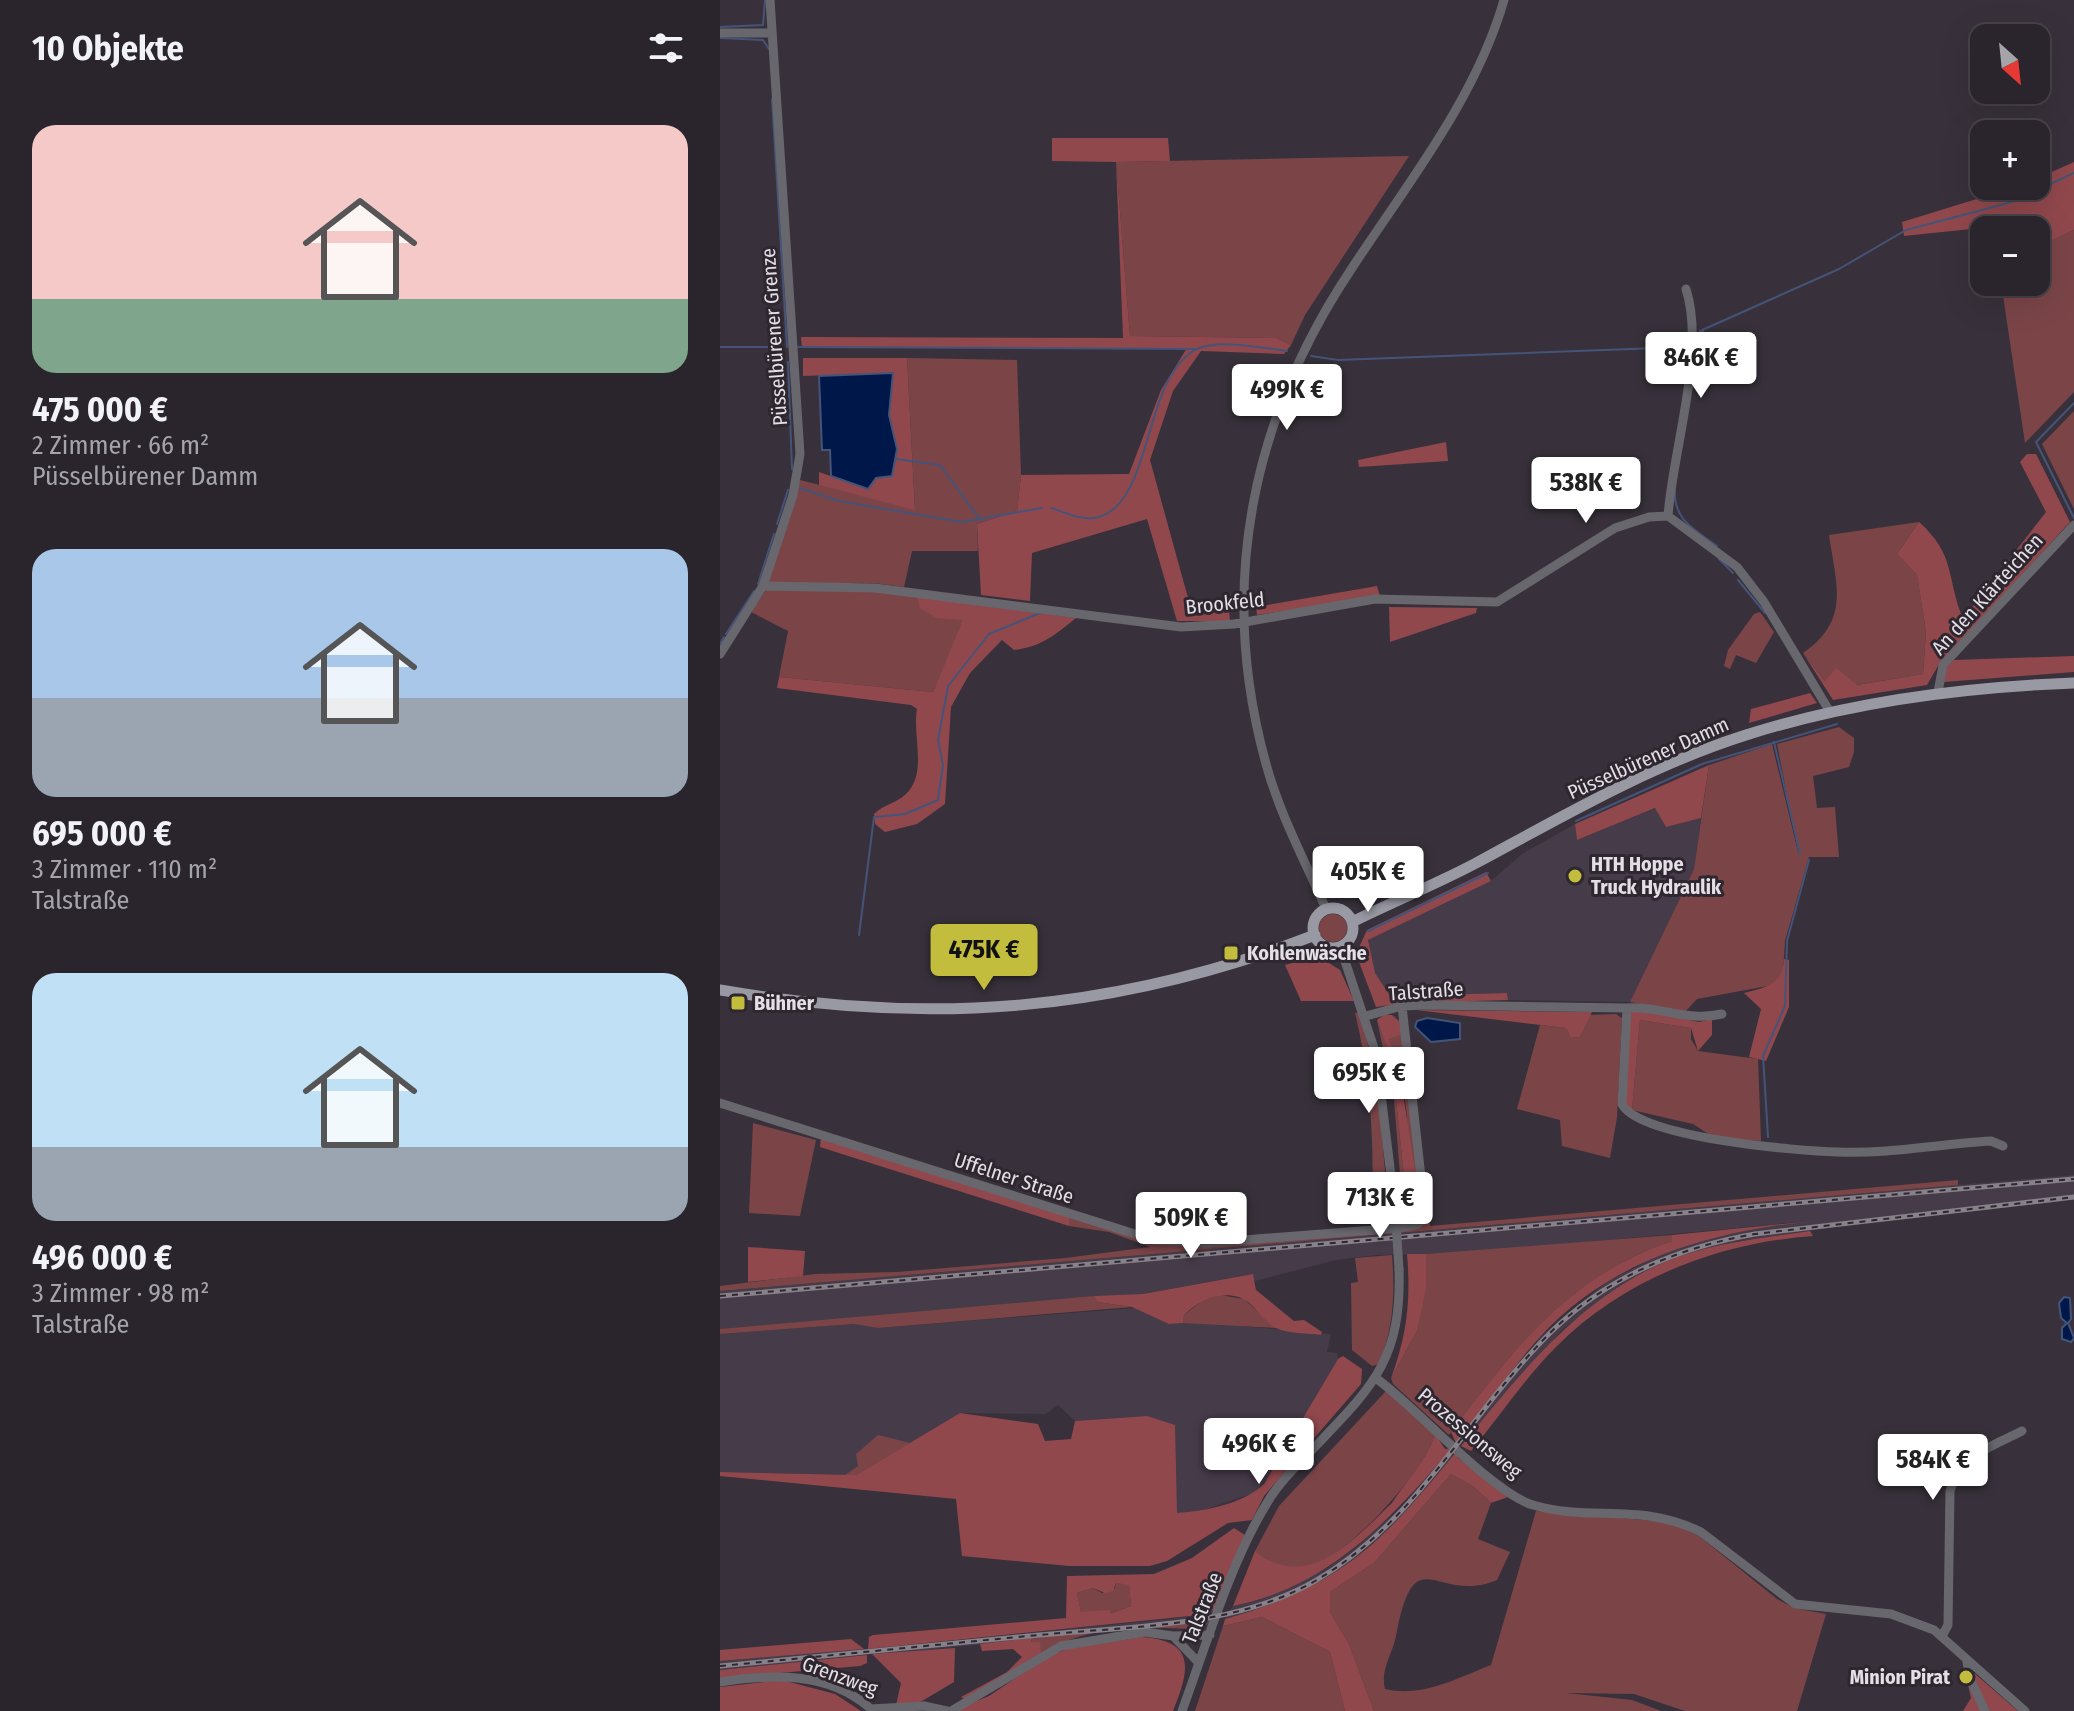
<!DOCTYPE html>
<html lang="de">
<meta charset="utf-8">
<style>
body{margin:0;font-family:"Fira Sans Condensed",sans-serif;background:#363138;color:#f1f3f6;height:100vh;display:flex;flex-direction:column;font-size:30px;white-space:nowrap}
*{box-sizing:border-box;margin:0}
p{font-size:26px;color:#a5a5a9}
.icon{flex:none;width:44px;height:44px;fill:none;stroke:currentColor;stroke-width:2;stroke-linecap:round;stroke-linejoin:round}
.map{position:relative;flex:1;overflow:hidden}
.sheet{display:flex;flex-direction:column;background:#2a252c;width:720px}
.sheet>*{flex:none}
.needle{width:52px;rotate:153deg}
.tools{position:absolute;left:1250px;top:24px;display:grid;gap:16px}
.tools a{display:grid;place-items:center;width:80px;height:80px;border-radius:16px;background:#2a252c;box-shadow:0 8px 32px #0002,0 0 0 2px #464248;font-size:40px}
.price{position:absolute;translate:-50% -68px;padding:0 18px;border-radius:8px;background:#fff;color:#222;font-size:26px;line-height:52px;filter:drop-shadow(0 2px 4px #0008)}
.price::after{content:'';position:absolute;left:50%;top:48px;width:24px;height:18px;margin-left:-12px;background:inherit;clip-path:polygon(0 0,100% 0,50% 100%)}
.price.on{background:#c3bd3e;color:#111}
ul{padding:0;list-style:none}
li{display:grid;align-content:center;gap:16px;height:424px;padding:0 32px}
li span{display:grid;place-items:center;height:248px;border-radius:24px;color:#555}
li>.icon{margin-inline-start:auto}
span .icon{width:144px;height:144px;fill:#fffc;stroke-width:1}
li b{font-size:34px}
h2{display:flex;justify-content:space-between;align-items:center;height:96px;padding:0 32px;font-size:34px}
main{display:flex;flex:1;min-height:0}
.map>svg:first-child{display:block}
.built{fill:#463b49}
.green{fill:#7b4548}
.forest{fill:#91484d;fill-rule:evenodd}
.water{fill:#001849;stroke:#445478;stroke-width:2}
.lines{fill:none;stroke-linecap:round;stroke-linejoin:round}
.stream{stroke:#445478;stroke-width:2}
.minor{stroke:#67676d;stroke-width:9}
.major{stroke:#9999a4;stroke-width:11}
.rail-casing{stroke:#87818a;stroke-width:5}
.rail{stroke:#2e2730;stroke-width:2;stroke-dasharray:6;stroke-linecap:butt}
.minor-bridge{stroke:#67676d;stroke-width:9}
.poi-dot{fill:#c3bd3e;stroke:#2e2730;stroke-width:3}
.labels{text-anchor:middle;stroke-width:6;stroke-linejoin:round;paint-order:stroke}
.street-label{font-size:20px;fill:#e4dfe6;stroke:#2e2730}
.poi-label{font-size:20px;font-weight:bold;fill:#e4dfe6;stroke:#2e2730;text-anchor:start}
</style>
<main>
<section class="sheet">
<h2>10 Objekte<svg class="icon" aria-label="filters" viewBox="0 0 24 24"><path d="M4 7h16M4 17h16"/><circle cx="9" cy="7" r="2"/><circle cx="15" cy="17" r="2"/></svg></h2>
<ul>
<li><span style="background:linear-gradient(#f6c9c9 70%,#7fa58c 0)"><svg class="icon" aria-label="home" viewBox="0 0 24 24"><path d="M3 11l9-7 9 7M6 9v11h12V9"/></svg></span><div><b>475 000 €</b><p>2 Zimmer · 66 m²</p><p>Püsselbürener Damm</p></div></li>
<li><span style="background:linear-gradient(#a9c7e8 60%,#9aa5b1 0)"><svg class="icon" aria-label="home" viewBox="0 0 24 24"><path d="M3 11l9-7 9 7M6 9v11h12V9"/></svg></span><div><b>695 000 €</b><p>3 Zimmer · 110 m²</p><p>Talstraße</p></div></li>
<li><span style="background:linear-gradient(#bfe0f5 70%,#9aa5b1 0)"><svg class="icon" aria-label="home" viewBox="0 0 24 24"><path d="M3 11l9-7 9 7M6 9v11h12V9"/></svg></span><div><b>496 000 €</b><p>3 Zimmer · 98 m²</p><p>Talstraße</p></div></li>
</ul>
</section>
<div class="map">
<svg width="1354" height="1711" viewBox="0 0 1354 1711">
<rect width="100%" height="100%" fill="#38313b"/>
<path class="built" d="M936,808l10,19 35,-9 -7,51 -64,133 -122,-2 -1,-7 -117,3 -16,-23 -6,-33 123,-59 31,-27 53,-30 2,16z
M1354,1175v25l-191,20 -145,21 -71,20 -38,19 -66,49 -98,112 -4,-3 80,-102 64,-53 60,-31 26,-9 63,-15 57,-7 -343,32 -92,2 -40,5 -81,21 -3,-7 -109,20 -423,35v-38z
M427,1307l51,15 133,12 -4,18 10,1 1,6 -68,116 -16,18 -53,18 -24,3 -30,-98 -72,5 -17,-16 -12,9 -86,-1 -104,62 -136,-3v-138l134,-10 24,4z
M728,1453l4,4 -51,62 -55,47 -62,34 -59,19 8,-13 23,-5 72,-33 26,-19 46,-41z
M495,1608l-5,11 -30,5 -304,31 -7,-6 310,-31 29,-4z
M136,1648l10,7 -146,15v-9z"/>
<path class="green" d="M689,156l-104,159 -14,30 -15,-7 -146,-2 -14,-174z
M1354,230v162l-49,51 -24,-161h35v-34z
M187,358l110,2 4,115 -4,36 -40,13 1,27h-66l-8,36 -30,-4h-107l33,-103 115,29z
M1354,411v98l-32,-65z
M1199,522l-22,32 20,21 9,57 -3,42 -67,11 -30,-3 -23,-29c48,-33 33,-69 26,-118z
M47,589l108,2 42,5 47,24 -31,72 -154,-15 9,-46 -37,-19z
M1040,612l14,20 -18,31 -20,-8 -6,14 -6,-3 4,-16 26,-36z
M1119,727l15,11v14l-5,15 -36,9 4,32 18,-1 4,50h-30l-24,84 -2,32 -10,12 -76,14 -12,13 -55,-10 64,-133 15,-104 63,-21 27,112 -22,-112z
M599 928a14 14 0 1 1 28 0a14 14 0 1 1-28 0Z
M639,1012l19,70 11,142h-18c4,-71 1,-142 -16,-211z
M896,1014l6,4 -5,99 -7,41 -48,-12 -2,-26 -43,-11 23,-84 26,3 5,10 9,-1 10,-22z
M672,1015l9,7 22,189 -7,9 -12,4 -10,-124 -17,-80 15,42 15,143v-88l-4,-34 -14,-45 7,-21z
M920,1020l51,8v11l7,12 60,8 3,82 -48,-4 -20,-13 -61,-14z
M33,1123l63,17 -16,76 -51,-3z
M1238,1180v5l-1238,106v-5l95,-12 82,-2 168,-14 85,-11 -41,-15 -40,-6v-10l94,28 258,-18 7,-11 2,11z
M952,1235v6c-105,36 -159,109 -223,194l-56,-51 -2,-6 26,-47 9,-77z
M672,1255c3,39 2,71 -13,109l-7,2 -20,-16 -1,-67 7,-1 -3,-24z
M500,1295l24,4 32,29 -93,-5 1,-8 18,-14z
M374,1296l3,6 35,5 -254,21 -24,-4 -134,10v-5z
M666,1391l49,43c-10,37 -89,125 -129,134 -17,4 -38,-6 -51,-17l24,-45z
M158,1435l32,8 -54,32h-11l13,-9 -2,-12z
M731,1474l23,13 17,16 -13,36 32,13 -13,28c-61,26 -82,-46 -101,56 -4,20 -16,33 -11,53 37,9 72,-11 106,-24l45,-154 132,11 31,14 78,63 17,9 32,6 -29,97h-112l-51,-17 -68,-1 66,7 29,11h-287l-25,-67 -19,-32v-20l44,-29z
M396,1583l13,1 2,22 -21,7 -29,-1 -4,-19 16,-5 9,5 13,-5z
M542,1617l68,35 15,59h-150l28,-85z
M490,1619l-6,11c-51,-4 -119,-6 -163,24l-10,-12 1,-4z"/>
<path class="forest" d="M332,138h116l2,23 -54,1 14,174 146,2 15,7 -7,9 -83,-3 -28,40 -23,69 43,156 36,-6 1,11h-53l-30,-102 -115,34 -2,48 -49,-6 -4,-71 40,-13 4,-36 108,-1 32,-84 26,-42h-385l-1,-11 322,1 -7,-176 -64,-1z
M1354,162v68l-38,18v-18h-45l-1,-3 -86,9 -2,-14 117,-36h17v-7z
M83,358h104l8,152 -96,-25v-13l49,17 8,-11 16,-2 5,-27 -8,-34 4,-42 -90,3z
M726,442l2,19 -89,6 -1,-7z
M1307,454h9l34,68 -132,144 -11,19 -94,15 -30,-47 22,28 11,-13 21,17 66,-11 3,-42 -9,-57 -20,-21 22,-32c37,33 27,55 44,97l83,-107 -26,-50z
M657,586l3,10 -123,19 -1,-8z
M197,596l159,22c-21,17 -35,29 -62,32l-12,-10 -32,33 -19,34 -6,97 -28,20 -32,8 -10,-8 -1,-10c10,-10 23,-11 32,-20 22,-21 6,-58 11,-85l-6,-4 -134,-17 2,-11 154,15 30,-72 -26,-2 -17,-10z
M669,607l88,1 -1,5 -86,29z
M1354,656v16l-130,10 1,-14 9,-8z
M1090,693l7,10 -68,20 2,-14z
M989,765l-8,53 -35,9 -11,-19 -78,32 -2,-16z
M766,872l5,9 -123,59 7,33 15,23 117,-3 1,7 -104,3 -28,4 -20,-53 11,-24z
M598,956l22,14 14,31h-53l-16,-36z
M1064,959l5,1v47l-23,54 -17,-4 12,-48 -17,-16c22,-6 39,-8 40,-34z
M696,1010l176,2 -12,25 -9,1 -5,-10z
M920,1010l59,12 13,-3v16l-14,16 -7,-23 -51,-8 -8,90 -8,-5 6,-93z
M664,1015h8l7,7 3,12 -13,5 6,14h5l2,7 -4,2 21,134 -1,13 -4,2 -7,-6 -15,-143 -15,-42z
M101,1138l248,78v10l-249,-79z
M1103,1220c-105,10 -209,36 -283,117 -30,33 -55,71 -84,106l-5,-11c65,-85 116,-155 221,-191v-6z
M1090,1231l3,5c-95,7 -190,43 -257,111 -31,31 -57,70 -85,104l-10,-5c59,-72 117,-147 206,-185 45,-18 95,-23 143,-30z
M28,1247l57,4 -2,25 -55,6z
M687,1254h19v34l-9,43 -26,47c16,-43 20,-78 16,-124z
M533,1274l3,16 38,31 10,-1 18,12 -1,3c-13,-2 -33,-1 -45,-7 -10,-5 -19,-19 -28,-26 -20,-15 -49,-3 -64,13l-1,8 -14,1 -37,-17 -35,-5 -3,-6 49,-2z
M623,1356l19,13 -1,15 -97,112 -12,24 -24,3 -61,38 -17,5h-81l-107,-10 -6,-57 -236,-23v-4l136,3 104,-62 78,11 7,17 26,-2 4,-18 72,-5 28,9 2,88c28,-2 66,-9 87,-29l74,-125z
M715,1434l10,15 7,-1c-61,71 -123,139 -219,158l22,-55c53,43 99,-12 137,-48 13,-20 37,-47 43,-69z
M736,1452l2,6 53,38 -20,7 -17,-16 -23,-13 -77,89 -44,29v20l19,32 25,67h-29l-15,-59 -68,-35 -39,9 2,-7c117,-34 156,-75 231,-167z
M514,1528l11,7 -30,73 -6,6 -341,35 1,-12 4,-2 193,-17 1,-42 87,-2 38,-16zM396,1583l13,2 2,21 -20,7 -2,-3 -28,2 -4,-19 16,-5 12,5 8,-2z
M422,1637c57,4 46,36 31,74h-221l37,-15 55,-37 22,-10z
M312,1638l-1,4h9l1,12 -77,45 -3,-2 46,-25 15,-15 -9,-8 -31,2 -2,-7z
M131,1639l13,10 -144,12v-11z
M235,1648l-1,34 -37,22 -21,1 5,-22 -29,-29z
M147,1655v8l-7,3 -140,12v-8z
M1253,1672l39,34 6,5h-55l8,-13 -4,-18z
M62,1680l53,14 26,17h-141v-24z"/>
<path class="water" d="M173,373l-4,42 8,34 -5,27 -16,2 -8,11 -37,-13 -1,-26h-8l-3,-74z
M707,1018l33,5v16l-29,3 -16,-15 2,-6z
M1344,1297l6,1 1,21 -3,4 6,15 -3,4 -9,-3v-11l5,-5 -6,-5 -2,-15z"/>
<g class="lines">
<path class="stream" d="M0,27l43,-2 2,-25
M0,38l43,2 6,9
M52,99l15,248
M980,331l139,-62 67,-39 106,-28 62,-29
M0,347h63
M78,347l398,2
M591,356l27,4 320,-12 29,-11
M977,357l6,-26
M68,362l4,107
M176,459l44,6 41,56
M80,488l39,13 122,21 81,-14
M955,490c-2,30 20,40 42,56
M331,508c14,4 33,14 48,9 55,-17 43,-137 96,-167 21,-12 69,-2 92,1
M1354,518l-38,-76 38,-39
M57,524l11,-34
M999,559l14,14
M1018,580l27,33
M38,584l16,-50
M6,634l28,-43
M0,644l4,-7
M1054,742l26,112
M856,821l126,-57 135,-40
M648,931l120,-58
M139,935l15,-118 31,-3 33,-14 5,-35 -5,-25 10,-54 41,-52 51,-21
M1048,1137l-5,-81 22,-50 2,-65 22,-81"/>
<path class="minor" d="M0,33h51
M948,516c5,-68 38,-164 18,-227
M43,586l112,2 306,39 53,-3 141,-25 122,3 118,-74 34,-11 19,-1 69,51 27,35 66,110
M0,654l43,-68 30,-91 7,-41 -30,-454
M1218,692l5,-27 131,-140
M606,909c-21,-48 -46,-94 -60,-145 -49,-177 -15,-345 86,-496 55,-84 124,-170 152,-268
M620,946l36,108 19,154
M907,1008c34,-2 60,14 95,6
M646,1016l36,-10 23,-1 202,3 -5,96c17,34 177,47 216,48 51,2 102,-8 153,-11l12,5
M0,1103l434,137 51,3 194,-15 19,-4 7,-11 -23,-207
M657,1379c40,29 115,114 156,126 58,17 108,-3 168,27l94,72 96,10 43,16 91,81
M453,1636l26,27
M1222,1636l6,-11 2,-134c10,-36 41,-44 72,-60
M1247,1662l3,17 15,32
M0,1682c52,-8 109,-11 151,27l53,-3 23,5
M231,1711l110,-65 84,-14 28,4 37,-1
M462,1711c23,-63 50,-152 85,-208 11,-19 28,-36 43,-51 61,-64 92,-90 89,-183"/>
<path class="major" d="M593 928a20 20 0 1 1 40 0a20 20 0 1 1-40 0Z
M632,922c42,-21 85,-38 126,-60 87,-47 173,-97 268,-127 107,-34 216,-48 328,-52
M0,990c210,36 395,22 595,-55"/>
<defs>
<path id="rail" d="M0,1296l1354,-117
M0,1666c106,-10 213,-21 319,-31 92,-9 194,-7 276,-54 104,-60 154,-168 236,-249 55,-54 128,-85 204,-98l319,-37"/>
</defs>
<use href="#rail" class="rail-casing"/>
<use href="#rail" class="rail"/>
<path class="minor-bridge" d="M675,1208l4,61"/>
</g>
<g class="poi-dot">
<circle cx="855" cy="876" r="8"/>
<rect x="503" y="945" width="16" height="16" rx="4"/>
<rect x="10" y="995" width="16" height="16" rx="4"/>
<circle cx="1246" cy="1677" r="8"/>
</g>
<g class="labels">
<g class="street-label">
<text transform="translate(54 337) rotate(-94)" y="7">Püsselbürener Grenze</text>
<text transform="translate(1267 594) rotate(-48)" y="7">An den Klärteichen</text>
<text transform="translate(505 603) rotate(-6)" y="7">Brookfeld</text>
<text transform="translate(928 758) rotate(-24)" y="7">Püsselbürener Damm</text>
<text transform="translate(706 991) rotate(-4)" y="7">Talstraße</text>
<text transform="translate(294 1178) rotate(18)" y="7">Uffelner Straße</text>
<text transform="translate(750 1433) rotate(40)" y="7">Prozessionsweg</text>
<text transform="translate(482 1608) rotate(-68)" y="7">Talstraße</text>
<text transform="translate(120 1676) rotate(20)" y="7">Grenzweg</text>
</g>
<g class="poi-label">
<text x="871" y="871">HTH Hoppe<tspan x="871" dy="23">Truck Hydraulik</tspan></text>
<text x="527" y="960">Kohlenwäsche</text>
<text x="34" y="1010">Bühner</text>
<text x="1230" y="1684" text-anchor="end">Minion Pirat</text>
</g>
</g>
</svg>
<div class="tools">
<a><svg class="needle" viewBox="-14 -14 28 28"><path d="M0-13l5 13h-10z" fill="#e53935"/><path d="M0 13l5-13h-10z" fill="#a5a5a9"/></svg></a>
<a>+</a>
<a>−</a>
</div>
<b class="price" style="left:981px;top:400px">846K €</b>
<b class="price" style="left:567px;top:432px">499K €</b>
<b class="price" style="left:866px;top:525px">538K €</b>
<b class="price" style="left:648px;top:914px">405K €</b>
<b class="price on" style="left:264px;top:992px">475K €</b>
<b class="price" style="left:649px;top:1115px">695K €</b>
<b class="price" style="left:660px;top:1240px">713K €</b>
<b class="price" style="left:471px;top:1260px">509K €</b>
<b class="price" style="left:539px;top:1486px">496K €</b>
<b class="price" style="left:1213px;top:1502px">584K €</b>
</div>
</main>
